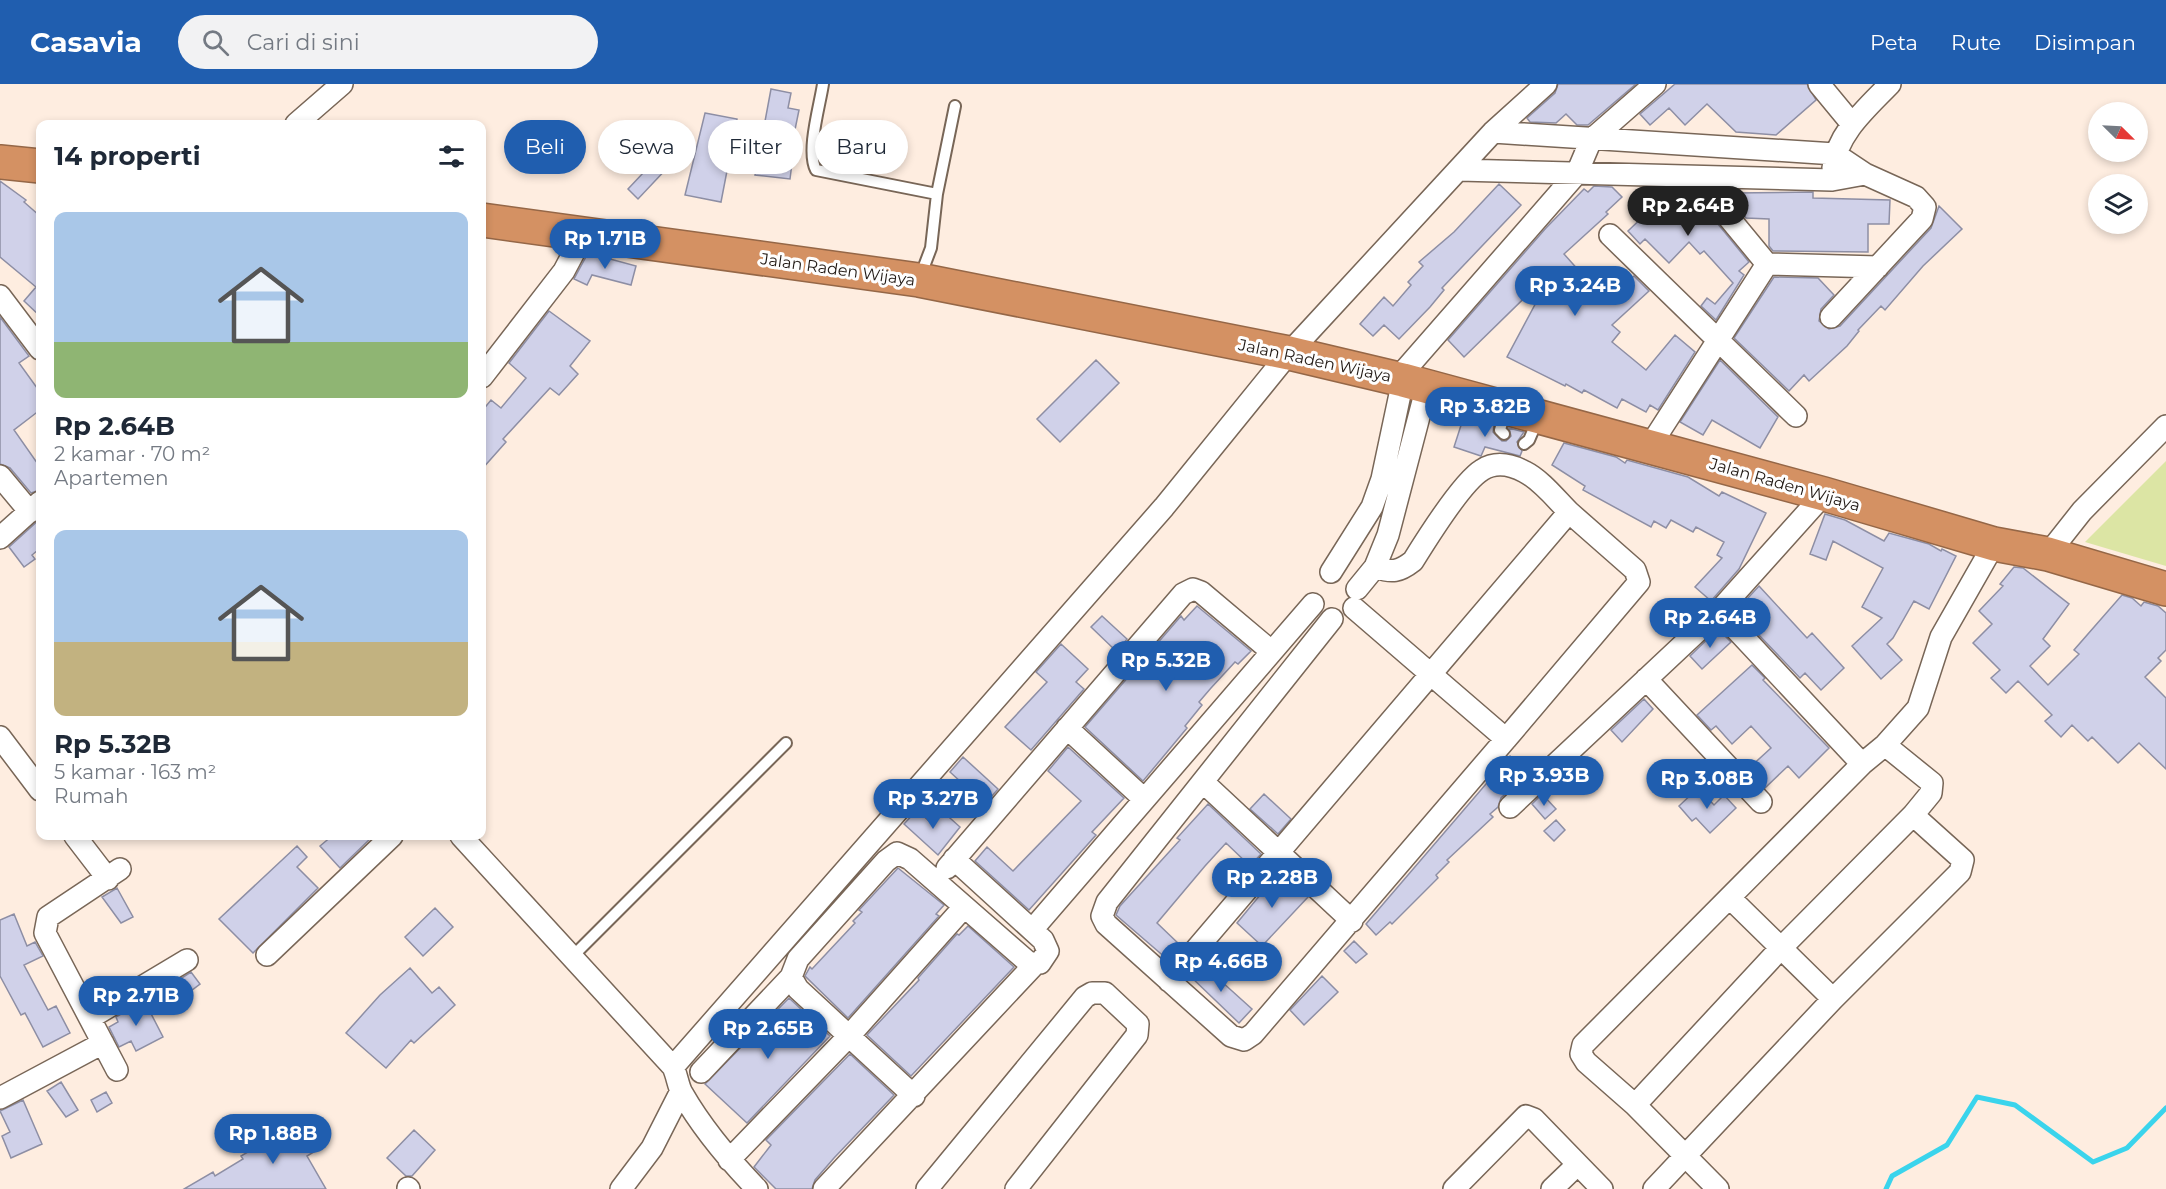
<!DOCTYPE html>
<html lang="id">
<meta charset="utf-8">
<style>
body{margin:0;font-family:Montserrat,sans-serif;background:#f2f2f3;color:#1f2937;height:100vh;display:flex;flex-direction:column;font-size:22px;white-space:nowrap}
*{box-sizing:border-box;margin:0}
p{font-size:20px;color:#747a83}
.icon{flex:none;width:33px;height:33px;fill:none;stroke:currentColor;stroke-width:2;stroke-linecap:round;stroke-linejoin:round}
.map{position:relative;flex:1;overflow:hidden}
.panel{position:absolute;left:36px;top:36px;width:450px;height:720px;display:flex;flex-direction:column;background:#fff;border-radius:12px;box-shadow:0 3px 9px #0003}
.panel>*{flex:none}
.banner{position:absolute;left:504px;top:36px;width:570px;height:54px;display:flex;gap:12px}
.needle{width:39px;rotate:114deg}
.controls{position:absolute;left:2088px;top:18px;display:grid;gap:12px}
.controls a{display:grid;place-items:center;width:60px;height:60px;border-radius:50%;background:#fff;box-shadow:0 3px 9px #0003;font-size:30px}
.price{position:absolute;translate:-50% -51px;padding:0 14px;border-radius:21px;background:#205eaf;color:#fff;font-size:20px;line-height:39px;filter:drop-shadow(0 2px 3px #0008)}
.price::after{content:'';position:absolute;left:50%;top:36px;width:18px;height:14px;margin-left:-9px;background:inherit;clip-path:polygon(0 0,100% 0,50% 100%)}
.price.active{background:#222;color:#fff}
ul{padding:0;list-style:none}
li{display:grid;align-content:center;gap:12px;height:318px;padding:0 18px}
li span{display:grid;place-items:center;height:186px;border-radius:12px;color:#555}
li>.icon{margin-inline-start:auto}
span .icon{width:108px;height:108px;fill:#fffc;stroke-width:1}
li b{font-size:26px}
h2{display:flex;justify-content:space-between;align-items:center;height:72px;padding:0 18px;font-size:26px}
.pill{padding:0 21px;border-radius:27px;background:#fff;box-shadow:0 3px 9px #0003;font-size:21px;line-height:54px}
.pill.active{background:#205eaf;color:#fff}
header{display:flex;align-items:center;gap:36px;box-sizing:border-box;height:84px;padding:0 30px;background:#205eaf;color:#fff}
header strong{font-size:28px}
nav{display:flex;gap:33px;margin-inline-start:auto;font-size:21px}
.search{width:420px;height:54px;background:#f2f2f3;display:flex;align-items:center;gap:15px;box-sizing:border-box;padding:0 21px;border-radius:33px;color:#747a83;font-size:22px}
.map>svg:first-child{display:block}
.green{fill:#dce5a4}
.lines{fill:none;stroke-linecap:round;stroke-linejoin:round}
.stream{stroke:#3ad4ec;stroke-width:5}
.building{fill:#d0d1e9;stroke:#8d8ea4;stroke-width:1.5}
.lane-casing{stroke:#786657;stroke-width:14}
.street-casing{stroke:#786657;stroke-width:24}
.highway-casing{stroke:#956747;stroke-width:36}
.lane{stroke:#fff;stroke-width:10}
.street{stroke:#fff;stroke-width:21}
.highway{stroke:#d49163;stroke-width:33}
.labels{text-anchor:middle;stroke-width:6;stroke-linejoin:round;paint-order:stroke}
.street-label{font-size:16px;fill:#201813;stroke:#fefefe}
</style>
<header>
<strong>Casavia</strong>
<div class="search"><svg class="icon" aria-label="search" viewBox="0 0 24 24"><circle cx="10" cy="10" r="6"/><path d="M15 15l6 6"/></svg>Cari di sini</div>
<nav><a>Peta</a><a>Rute</a><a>Disimpan</a></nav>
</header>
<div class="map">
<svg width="2166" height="1105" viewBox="0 0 2166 1105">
<rect width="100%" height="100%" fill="#feede0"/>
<path class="green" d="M2166,377v105l-81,-24z"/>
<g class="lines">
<path class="stream" d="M1886,1105l6,-13 55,-31 30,-48 38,8 78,57 34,-14 39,-40"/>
</g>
<path class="building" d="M1558,0h78l-48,41h-11l-11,-11 -10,9 -26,-1 -3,-4 28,-25z
M1675,0h132l9,16 -40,35 -40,-3 -29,-28 -22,21 -16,-17 -19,17 -10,-11z
M771,5l20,4 -3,15 11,2 -9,44 3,1 -3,24 -35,-4z
M705,29l32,6 -16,83 -36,-7z
M660,71l10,10 -32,34 -10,-10z
M0,97l26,19 -2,2 16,14v100l-16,-15 12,-14 -36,-30z
M1499,100l22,21 -79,83 2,2 -14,17 -31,32 -15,-14 -11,11 -13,-12 24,-27 9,9 18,-21 -3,-3 15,-16 -4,-4 35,-30z
M1594,102l18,1 10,10 -16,15 2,2 -44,40 42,47 28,-25 15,15 -37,34 8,7 -8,10 34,28 29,-35 20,17 -37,58 -8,-5 -4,7 -24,-13 -5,9 -33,-18 -2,3 -16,-9 -1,2 -58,-29 47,-88 -90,88 -16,-17 98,-112 38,-39 4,3z
M1643,104h16l8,9 9,-8h4l30,32 3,-3 36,44 -10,9 5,4 -28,45 -15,-14 6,-8 8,6 18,-21 -29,-32 -4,3 -11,-12 -20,21 -24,-24 -5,5 -12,-13 23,-22 -14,-16z
M1813,108v6l77,2 -1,24h-21v28l-95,-1 -4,-5v-27l-23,-1 -12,-14v-11z
M1939,122l23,23 -39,37 -38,44 -4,-4 -23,24 1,1 -12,15 -38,35 -5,-6 -15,16 -55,-53 40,-61 44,1 16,17 -13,14 -2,12 10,8 11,-3 91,-98z
M588,169l48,13 -5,19 -39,-10 -5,10 -13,-6z
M549,227l41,30 -20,25 8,8 -19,21 -9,-7 -47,51 3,3 -24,27v-58l9,-11 10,8 25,-30 -17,-15z
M0,233l29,39 -10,7 21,29v18l-26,20 26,37v23l-9,3 -21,-25 -10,-4z
M1096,276l23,23 -59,59 -23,-23z
M1720,276l58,57 -18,31 -48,-28 -9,15 -23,-13z
M1464,332l30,8 -1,8 9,9h4l5,-5 -2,-8 15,4 -7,10 5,9 -2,5 -35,-9 -4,9 -27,-9z
M1564,359l52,14 9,6 2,-3 61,17 31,19 3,-4 44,21 -27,56 -28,32 -16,-14 27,-29 -5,-3 7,-13 -28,-15 -3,5 -22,-12 -5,8 -12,-7 -3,6 -68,-37 2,-4 -33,-21z
M1825,430l20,6 39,21 5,-8 40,11 12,7 1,-2 14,7 -27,53 -15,-8 -21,37 -6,6 15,16 -21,19 -29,-33 30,-28 -20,-11 21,-39 -50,-27 -7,19 -16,-6z
M40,435v34l-2,-3 -6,5 3,4 -11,8 -15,-20z
M2014,483l9,1 46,36 -26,35 7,7 -20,20 18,19 31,-31 -5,-4 48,-55 10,3 9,8 3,-4 14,4 8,7v37l-8,8 3,3 -16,16 21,21v71l-27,-26 -21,20 -26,-26 -4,4 -16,-16 -11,12 -16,-16 7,-6 -34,-34 -12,12 -15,-15 9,-8 -27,-27 19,-19 -13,-13 24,-25 -3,-2z
M1759,502l48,52 5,-5 32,35 -23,22 -16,-17 -5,5 -64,-67z
M1197,522l54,45 -13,13 -3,-2 -24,26 -12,14 3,3 -17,21 2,2 -44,53 -58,-54 96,-111 3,4z
M1102,532l25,23 -10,13 -26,-25z
M1718,545l13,13 -29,27 -12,-13z
M1061,560l27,25 -12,13 8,7 -53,61 -26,-23 42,-45 -11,-10z
M1752,581l13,13 -2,2 66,68 -30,30 -11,-12 -23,22 -17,-19 23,-21 -20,-22 -19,18 -16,-18 -5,4 -14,-15z
M1644,615l9,10 -31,33 -11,-12z
M1068,663l56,51 -32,34 4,3 -67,75 -54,-49 12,-14 26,24 68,-70 -33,-30z
M1510,672l17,18 -26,24 -3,9 -8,7 3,3 -46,43 2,2 -13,13 2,3 -46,46 -2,-2 -14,13 -10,-11z
M963,673l35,32 -13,15 -35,-32z
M1698,704l16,17 10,-10 12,13 -26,25 -14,-15 -4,3 -13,-15z
M1264,710l27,25 -13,15 -28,-25z
M1542,710l14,15 -11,10 -13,-15z
M1208,720l53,50 -11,12 -24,-23 -21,23 -48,57 23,22 -13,14 -51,-44 4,-9 60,-66 -3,-2z
M917,726l13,12 11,-12 19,17 -22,28 -34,-31z
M1556,736l9,10 -11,11 -10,-10z
M332,752h41l-33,32 -20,-22z
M297,762l10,11 -10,10 21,21 -65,65 -34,-34z
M898,784l46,37 -8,9 3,2 -91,102 -43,-42 5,-9 2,2 43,-46 -2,-2 9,-9 -3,-2z
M1280,787l28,26 -46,49 -25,-23z
M117,804l16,29 -12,6 -19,-26z
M435,824l18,19 -30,29 -18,-19z
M14,830l13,32 8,-4 8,14 -19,9 24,45 8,-4 14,27 -27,14 -18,-34 -4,2 -21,-39v-56z
M968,842l46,41 -103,109 -44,-41 52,-55 -1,-2 39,-44 2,1z
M1354,857l13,13 -11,9 -12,-12z
M1201,879l51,46 -13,14 -49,-47z
M410,884l22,25 7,-6 16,18 -41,38 -3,-3 -25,28 -40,-35 34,-38z
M191,888l9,12 -21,16 -10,-14z
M1322,892l16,16 -34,33 -14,-15z
M789,914l41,38 -83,87 -42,-39z
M144,916l19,37 -27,14 -5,-10 -12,6 -10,-20 9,-5 -2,-5z
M850,970l44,41 -60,63 -19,22 -3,9h-36l-22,-22 17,-22 -5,-5z
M61,998l17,28 -12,7 -19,-26z
M106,1008l6,11 -15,9 -6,-12z
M23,1016l19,44 -31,14 -9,-22 8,-4 -10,-21z
M306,1034l16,29 -15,9 19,33h-142l29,-17 2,4 28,-17 -2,-3z
M414,1046l21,20 -23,26h-6l-19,-18z"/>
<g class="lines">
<defs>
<path id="lane" d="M823,0c-3,21 -17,67 -7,86l121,24
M920,193l11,-29 6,-54 18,-88
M1504,350l-4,-4 5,-18
M1524,360l5,-4 9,-21
M572,873l214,-214"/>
<path id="street" d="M1819,0l33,40
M296,40l46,-40
M1493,48l342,22 30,20 51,23 9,10 -3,12 -91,98
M1833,84c4,-35 34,-60 57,-84
M1459,86l373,10 33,-6
M1696,94l71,86 111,3
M1610,151l186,181
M0,212l40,53
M482,293l82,-106 19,-36
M1398,294l179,-205 14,-33 64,-56
M1650,362l117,-182
M0,392l30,36
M0,454l40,-36
M2048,470l34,-43 84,-85
M1375,483c17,6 24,5 38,-6 13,-21 49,-79 69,-91 14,-9 30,-5 43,2 16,8 31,27 44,40
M1331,488l41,-65 10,-28 21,-99
M1357,505l18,-22 13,-32 39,-149
M1719,527l143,153
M1332,535l-225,283 -5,14 4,8 125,112 13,4 9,-6 253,-295 -152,-131
M1646,595l115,123
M1067,644l77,71
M0,653l40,53
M1203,698l149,139
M1510,723l209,-196 105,-117
M75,752l33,43
M461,752l212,231c4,8 5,19 9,26 20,35 47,67 75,96
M947,784l236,-274 10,-5 8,3 70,59
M1731,815l102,100
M1032,846l281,-326
M267,871l125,-119
M791,893l7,12 116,107
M1169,897l400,-469 66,58 4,12 -133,157
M90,934l97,-58
M673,983l491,-560 125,-154 204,-221 53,-48
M117,986l-72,-137 3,-16 72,-48
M701,988l90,-95 7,-18 88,-98 11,-8 13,6 119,104h11l8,-12 -5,-11 -89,-81
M0,1014l103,-55
M1635,1021l145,-156 133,-134 18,-22 1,-10 -47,-38
M729,1076l120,-124 115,-129
M408,1104l1,1
M621,1105l31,-41 29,-57
M824,1105l210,-224
M927,1105l158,-192 7,-4h13l33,31 -1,11 -121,154
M1454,1105l72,-73 8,3 68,70
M1552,1105l25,-24
M1654,1105l179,-190 127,-127 3,-12 -50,-45
M1718,1105l-83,-84 -49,-43 -5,-8 2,-9 279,-281 23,-19 33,-37 23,-71 53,-93"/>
<path id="highway" d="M0,78l40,4
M482,136l437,60 370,73 114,27 421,114 170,50 54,10 118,35"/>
</defs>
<use href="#lane" class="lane-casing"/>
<use href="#street" class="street-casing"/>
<use href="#highway" class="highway-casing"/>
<use href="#lane" class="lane"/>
<use href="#street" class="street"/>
<use href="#highway" class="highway"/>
</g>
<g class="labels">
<g class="street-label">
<text transform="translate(838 185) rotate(8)" y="6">Jalan Raden Wijaya</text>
<text transform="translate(1315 276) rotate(12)" y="6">Jalan Raden Wijaya</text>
<text transform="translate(1785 400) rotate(16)" y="6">Jalan Raden Wijaya</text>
</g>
</g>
</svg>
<div class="controls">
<a><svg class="needle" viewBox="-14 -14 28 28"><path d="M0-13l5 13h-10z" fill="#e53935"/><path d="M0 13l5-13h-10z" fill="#747a83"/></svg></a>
<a><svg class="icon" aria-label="layers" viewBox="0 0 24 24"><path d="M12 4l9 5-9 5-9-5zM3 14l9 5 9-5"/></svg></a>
</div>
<b class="price active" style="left:1688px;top:153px">Rp 2.64B</b>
<b class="price" style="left:605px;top:186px">Rp 1.71B</b>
<b class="price" style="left:1575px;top:233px">Rp 3.24B</b>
<b class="price" style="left:1485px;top:354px">Rp 3.82B</b>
<b class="price" style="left:1710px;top:565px">Rp 2.64B</b>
<b class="price" style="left:1166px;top:608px">Rp 5.32B</b>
<b class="price" style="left:1544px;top:723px">Rp 3.93B</b>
<b class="price" style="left:1707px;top:726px">Rp 3.08B</b>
<b class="price" style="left:933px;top:746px">Rp 3.27B</b>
<b class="price" style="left:1272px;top:825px">Rp 2.28B</b>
<b class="price" style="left:1221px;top:909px">Rp 4.66B</b>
<b class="price" style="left:136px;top:943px">Rp 2.71B</b>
<b class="price" style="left:768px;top:976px">Rp 2.65B</b>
<b class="price" style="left:273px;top:1081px">Rp 1.88B</b>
<div class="banner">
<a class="pill active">Beli</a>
<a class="pill">Sewa</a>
<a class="pill">Filter</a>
<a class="pill">Baru</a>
</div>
<section class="panel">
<h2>14 properti<svg class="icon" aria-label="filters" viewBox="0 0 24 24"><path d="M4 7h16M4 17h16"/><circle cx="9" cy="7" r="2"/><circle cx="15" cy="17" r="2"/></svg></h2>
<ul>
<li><span style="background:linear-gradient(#a9c7e8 70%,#8fb573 0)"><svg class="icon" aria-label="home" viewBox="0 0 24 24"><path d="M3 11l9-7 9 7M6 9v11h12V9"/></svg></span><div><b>Rp 2.64B</b><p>2 kamar · 70 m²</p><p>Apartemen</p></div></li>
<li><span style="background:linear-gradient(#a9c7e8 60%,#c2b280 0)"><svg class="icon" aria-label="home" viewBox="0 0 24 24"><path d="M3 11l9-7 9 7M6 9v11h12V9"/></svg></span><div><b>Rp 5.32B</b><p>5 kamar · 163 m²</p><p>Rumah</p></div></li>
</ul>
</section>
</div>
